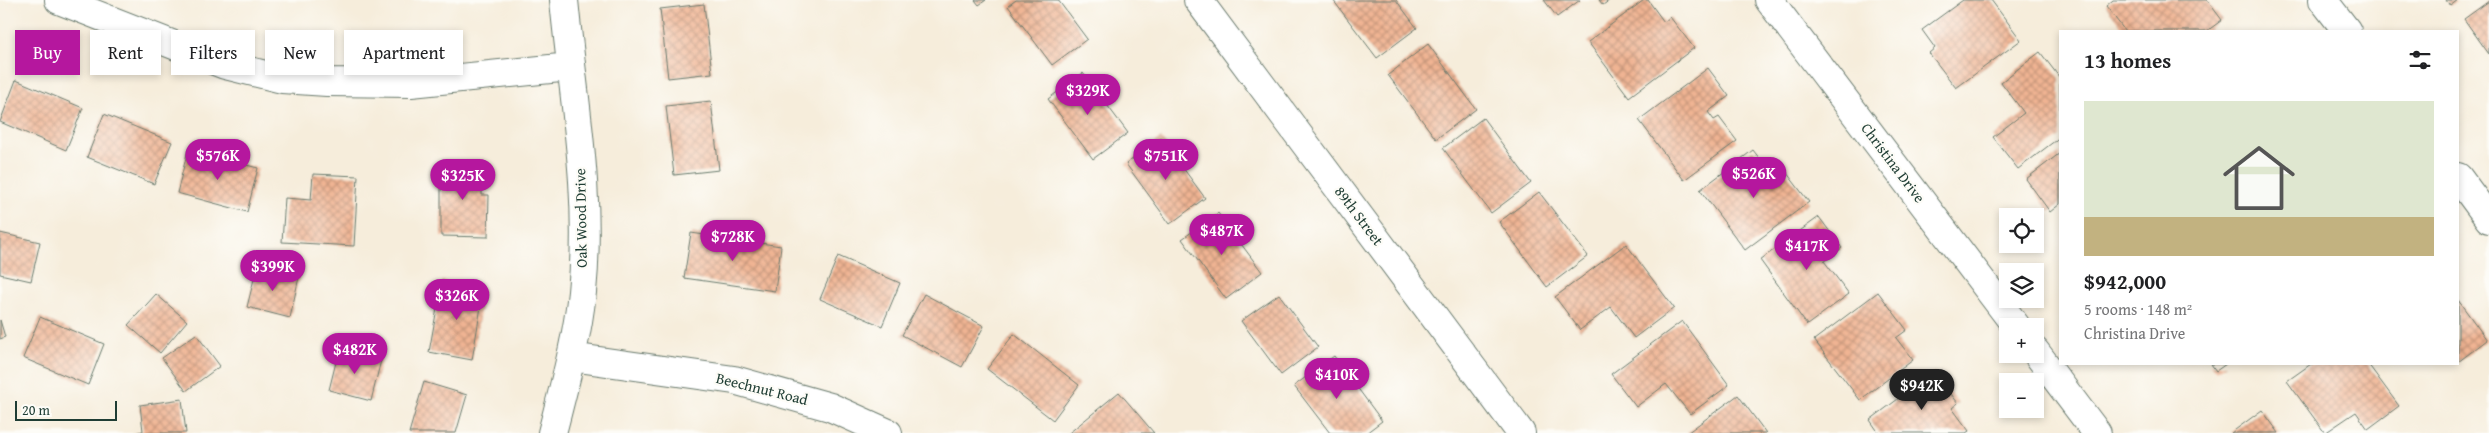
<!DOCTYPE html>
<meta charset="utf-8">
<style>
body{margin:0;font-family:"Gentium Book Plus",serif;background:#f2f2f2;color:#202124;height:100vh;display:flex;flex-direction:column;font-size:19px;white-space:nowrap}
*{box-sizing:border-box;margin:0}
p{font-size:16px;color:#757577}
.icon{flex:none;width:28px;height:28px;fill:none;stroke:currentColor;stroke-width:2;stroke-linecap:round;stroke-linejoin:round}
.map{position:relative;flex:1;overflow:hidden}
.sheet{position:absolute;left:2059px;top:30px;width:400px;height:335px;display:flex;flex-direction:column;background:#fff;border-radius:0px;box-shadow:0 2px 8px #0003}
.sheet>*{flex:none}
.banner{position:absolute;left:15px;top:30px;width:475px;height:45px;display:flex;gap:10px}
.tools{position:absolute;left:1999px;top:208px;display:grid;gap:10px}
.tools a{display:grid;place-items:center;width:45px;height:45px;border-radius:0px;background:#fff;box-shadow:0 2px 8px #0003;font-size:25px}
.scale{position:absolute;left:15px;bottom:12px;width:102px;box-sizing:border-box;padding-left:5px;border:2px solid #1f3d34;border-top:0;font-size:14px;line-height:18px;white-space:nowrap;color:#1f3d34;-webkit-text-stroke:4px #fdfcf7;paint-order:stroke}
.price{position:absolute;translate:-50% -42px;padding:0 11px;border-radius:18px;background:#b5179e;color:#fff;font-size:16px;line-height:32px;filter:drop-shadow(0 1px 2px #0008)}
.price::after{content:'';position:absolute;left:50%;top:30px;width:15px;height:11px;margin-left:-8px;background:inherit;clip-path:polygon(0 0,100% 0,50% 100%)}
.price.on{background:#222;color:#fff}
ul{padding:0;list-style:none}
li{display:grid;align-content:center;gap:10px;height:265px;padding:0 25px}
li+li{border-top:1px solid #e0e0e0}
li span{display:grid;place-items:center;height:155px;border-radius:0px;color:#555}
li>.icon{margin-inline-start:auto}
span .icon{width:90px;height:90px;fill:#fffc;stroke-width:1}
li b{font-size:21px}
h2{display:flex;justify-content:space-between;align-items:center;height:60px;padding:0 25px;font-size:21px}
.chip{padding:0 18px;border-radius:0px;background:#fff;box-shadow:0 2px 8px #0003;font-size:18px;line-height:45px}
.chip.on{background:#b5179e;color:#fff}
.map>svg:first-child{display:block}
.building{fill:url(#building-cross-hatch)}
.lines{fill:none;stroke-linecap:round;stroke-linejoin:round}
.street-casing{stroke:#6a7b6e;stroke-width:30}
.street{stroke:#fff;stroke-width:28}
.labels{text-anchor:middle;stroke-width:4.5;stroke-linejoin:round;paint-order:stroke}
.street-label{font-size:15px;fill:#1f3d34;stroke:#fdfcf7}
</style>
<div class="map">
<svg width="2489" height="433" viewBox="0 0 2489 433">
<defs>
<pattern id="building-cross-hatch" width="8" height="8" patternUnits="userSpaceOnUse" patternTransform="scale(1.25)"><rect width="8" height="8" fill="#f0b493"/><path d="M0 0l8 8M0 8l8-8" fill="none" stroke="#c29479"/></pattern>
</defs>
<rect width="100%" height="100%" fill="#fdfcf7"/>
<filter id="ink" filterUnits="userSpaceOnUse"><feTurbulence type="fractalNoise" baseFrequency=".02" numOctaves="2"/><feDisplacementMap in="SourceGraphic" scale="10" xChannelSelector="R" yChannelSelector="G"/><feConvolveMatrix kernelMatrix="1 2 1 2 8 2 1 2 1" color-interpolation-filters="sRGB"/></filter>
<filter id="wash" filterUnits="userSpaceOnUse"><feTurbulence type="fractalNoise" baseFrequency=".0096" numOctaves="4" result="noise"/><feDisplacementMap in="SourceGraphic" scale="20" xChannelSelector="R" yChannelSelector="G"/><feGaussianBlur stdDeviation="1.12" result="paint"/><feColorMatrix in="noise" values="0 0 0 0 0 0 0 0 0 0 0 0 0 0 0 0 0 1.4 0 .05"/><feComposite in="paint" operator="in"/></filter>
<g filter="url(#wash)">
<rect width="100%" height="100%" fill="#f6eddb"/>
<g id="blocks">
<path class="building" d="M975,0h11l-7,5z
M1016,0h42l29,39 -35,26 -44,-59z
M1333,0h63l21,28 -40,30z
M1544,0h36l-23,17z
M1599,0h11l-7,5z
M1644,0h4l16,22 6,-5 24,31 -65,49 -41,-55z
M1963,0h28l30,40 -65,48 -27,-35 6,-5 -13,-18z
M2113,0h94l15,20 -15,11h-82l-19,-25z
M2446,0h12l-8,6z
M2489,1v53l-25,-35z
M704,4l8,69 -44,5 -8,-69z
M1428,44l48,65 -40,30 -48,-64z
M2040,52l20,26v59l-42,32 -25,-32 31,-24 -23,-31z
M1708,68l21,28 -21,16 6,8 5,-3 18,24 -53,39 -45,-60z
M1083,73l45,60 -35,26 -45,-60z
M16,80l67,28 -17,42 -66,-28z
M711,101l8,69 -45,5 -8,-69z
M104,114l68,28 -18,42 -67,-27z
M1483,118l48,65 -40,30 -48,-65z
M1161,138l44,60 -35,26 -44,-60z
M188,150l70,18 -11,44 -70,-19z
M1753,150l17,22 10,-8 29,38 -64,48 -45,-60z
M2060,153v51l-10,8 -24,-33z
M441,163l41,1v31h7l-1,42 -47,-1z
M313,174l45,2 -4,70 -72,-4 3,-44 26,2z
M1539,192l49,64 -41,31 -48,-65z
M1218,213l44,59 -36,27 -44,-60z
M1819,217l23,31 -18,13 25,33 -42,31 -47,-65z
M0,233l40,9 -9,39 -31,-7z
M691,233l90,13 -6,45 -91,-13z
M1626,244l48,64 -40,30 -23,-31 -31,23 -25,-33z
M838,256l62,27 -18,43 -62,-27z
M257,267l42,10 -9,41 -43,-11z
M442,281l42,8 -12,71 -43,-8z
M1878,292l29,38 -11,8 17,22 -53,40 -46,-60z
M156,294l31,27 -27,32 -32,-28z
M924,294l60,32 -22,41 -60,-32z
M1279,294l39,53 -37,28 -40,-54z
M2458,300l29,40 -29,22z
M40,317l64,27 -16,41 -65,-27z
M0,320l5,17 -5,2z
M1682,321l47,64 -39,29 -24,-30 -30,23 -25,-33z
M196,334l24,32 -34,25 -24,-33z
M1014,334l65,51 -26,35 -66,-51z
M339,350l42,10 -10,41 -42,-11z
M1334,356l48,65 -16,12h-36l-36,-47z
M2211,364h15l-10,7z
M2311,364h57l31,42 -31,23 -12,-17 -31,21 -38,-52z
M1934,372l24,31 -6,5 17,23 -3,2h-87l-9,-13z
M424,382l43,13 -11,38h-47z
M1119,392l35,41h-85z
M1738,395l28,38h-79z
M182,399l4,34h-52l9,-2 -3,-26z
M2262,410l17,23h-48z"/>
</g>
</g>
<g filter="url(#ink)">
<use href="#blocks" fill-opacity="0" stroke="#6a7b6e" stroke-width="1"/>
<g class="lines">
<defs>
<path id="street" d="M59,0l166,65 57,14 45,3 84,1 159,-16
M1198,0l323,433
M1769,0l247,326
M2323,0l24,31
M2458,177l31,42
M2035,351l62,82
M571,357l163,23 96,27 58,26
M552,433c12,-47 25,-93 30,-141 10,-97 -9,-196 -18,-292"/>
</defs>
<use href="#street" class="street-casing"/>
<use href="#street" class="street"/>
</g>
</g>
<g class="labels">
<g class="street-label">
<text transform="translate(1893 163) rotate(53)" y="5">Christina Drive</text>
<text transform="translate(1359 216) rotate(53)" y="5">89th Street</text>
<text transform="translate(581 218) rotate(-91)" y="5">Oak Wood Drive</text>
<text transform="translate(762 389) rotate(14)" y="5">Beechnut Road</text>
</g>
</g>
</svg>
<div class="tools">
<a><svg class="icon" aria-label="locate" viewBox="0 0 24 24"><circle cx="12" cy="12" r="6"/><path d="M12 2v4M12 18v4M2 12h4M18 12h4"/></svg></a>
<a><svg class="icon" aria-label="layers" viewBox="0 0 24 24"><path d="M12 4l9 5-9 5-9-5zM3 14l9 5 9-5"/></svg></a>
<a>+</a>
<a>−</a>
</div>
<div class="scale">20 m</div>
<b class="price" style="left:1088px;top:116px">$329K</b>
<b class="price" style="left:218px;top:181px">$576K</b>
<b class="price" style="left:1166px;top:181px">$751K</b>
<b class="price" style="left:1754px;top:199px">$526K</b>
<b class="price" style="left:463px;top:201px">$325K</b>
<b class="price" style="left:1222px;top:256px">$487K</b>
<b class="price" style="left:733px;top:262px">$728K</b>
<b class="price" style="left:1807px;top:271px">$417K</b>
<b class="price" style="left:273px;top:292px">$399K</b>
<b class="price" style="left:457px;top:321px">$326K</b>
<b class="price" style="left:355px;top:375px">$482K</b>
<b class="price" style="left:1337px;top:400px">$410K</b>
<b class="price on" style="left:1922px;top:411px">$942K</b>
<div class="banner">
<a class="chip on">Buy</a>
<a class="chip">Rent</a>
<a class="chip">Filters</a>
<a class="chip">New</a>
<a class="chip">Apartment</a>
</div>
<section class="sheet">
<h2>13 homes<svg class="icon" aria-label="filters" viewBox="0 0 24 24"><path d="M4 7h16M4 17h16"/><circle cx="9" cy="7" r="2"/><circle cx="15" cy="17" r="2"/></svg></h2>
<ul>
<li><span style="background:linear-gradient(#dfe7d0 75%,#c2b280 0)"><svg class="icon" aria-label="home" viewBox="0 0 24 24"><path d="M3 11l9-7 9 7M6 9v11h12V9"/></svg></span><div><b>$942,000</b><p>5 rooms · 148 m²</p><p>Christina Drive</p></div></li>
</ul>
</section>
</div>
